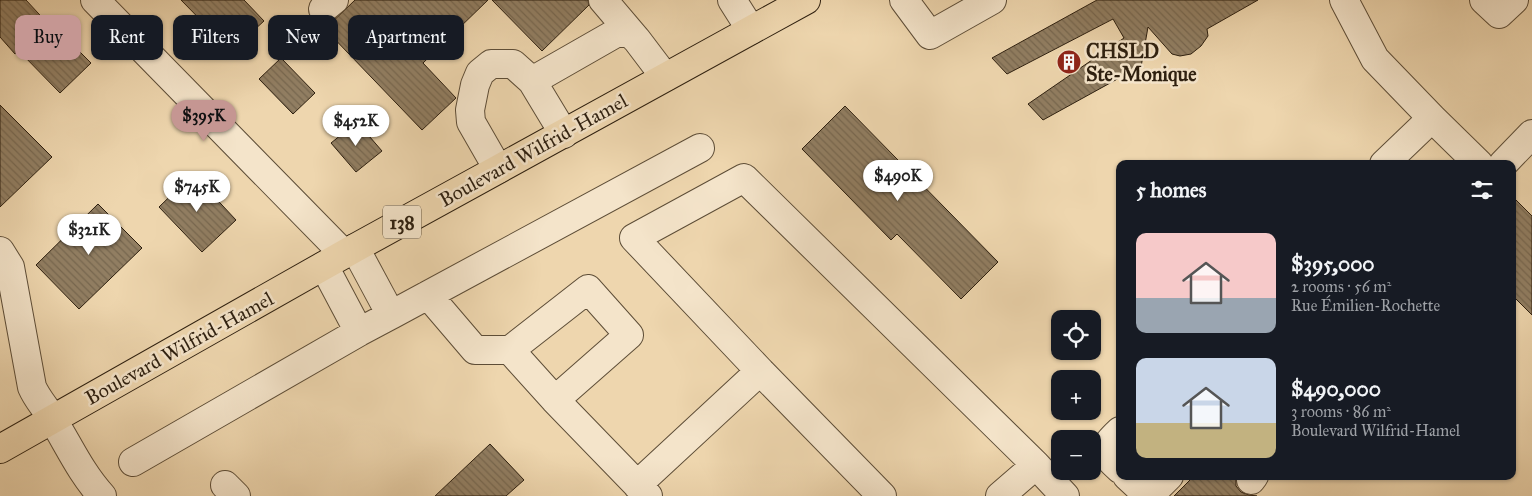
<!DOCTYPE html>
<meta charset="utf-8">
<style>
body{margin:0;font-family:"IM FELL Great Primer",serif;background:#20242c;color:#f1f3f6;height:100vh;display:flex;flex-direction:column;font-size:19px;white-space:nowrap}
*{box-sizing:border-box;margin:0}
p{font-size:16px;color:#9ea1a6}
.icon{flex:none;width:28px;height:28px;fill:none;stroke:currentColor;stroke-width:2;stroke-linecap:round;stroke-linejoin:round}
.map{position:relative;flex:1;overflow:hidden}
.panel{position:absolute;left:1116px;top:160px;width:400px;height:320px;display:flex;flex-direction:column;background:#171b24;border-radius:10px;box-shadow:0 1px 4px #0004}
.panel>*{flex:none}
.hud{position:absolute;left:15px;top:15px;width:475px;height:45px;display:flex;gap:10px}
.controls{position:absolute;left:1051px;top:310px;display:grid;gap:10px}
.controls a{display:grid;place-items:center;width:50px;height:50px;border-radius:10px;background:#171b24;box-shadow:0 1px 4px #0004;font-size:25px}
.price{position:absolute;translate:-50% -42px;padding:0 11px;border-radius:18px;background:#fff;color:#222;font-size:16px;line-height:32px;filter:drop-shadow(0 1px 2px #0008)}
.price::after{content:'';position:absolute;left:50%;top:30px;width:15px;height:11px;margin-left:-8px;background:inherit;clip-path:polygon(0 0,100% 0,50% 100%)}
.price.current{background:#c59692;color:#111}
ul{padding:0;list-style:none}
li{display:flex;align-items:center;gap:15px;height:125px;padding:0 20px}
li span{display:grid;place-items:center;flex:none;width:140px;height:100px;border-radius:10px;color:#555}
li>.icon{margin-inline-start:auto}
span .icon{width:60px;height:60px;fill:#fffc;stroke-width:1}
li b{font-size:21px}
h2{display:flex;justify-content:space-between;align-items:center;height:60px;padding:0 20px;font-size:21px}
.chip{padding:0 18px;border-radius:10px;background:#171b24;box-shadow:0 1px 4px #0004;font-size:18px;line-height:45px}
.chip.current{background:#c59692;color:#111}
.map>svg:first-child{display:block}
.building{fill:url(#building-back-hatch);stroke:#2d1f0f}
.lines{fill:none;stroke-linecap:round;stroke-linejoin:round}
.minor-casing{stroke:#5d4d37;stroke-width:30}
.major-casing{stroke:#2d1f0f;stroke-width:30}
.minor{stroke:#f4e4ca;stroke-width:28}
.major{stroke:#eed6ae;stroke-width:28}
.labels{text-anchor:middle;stroke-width:5;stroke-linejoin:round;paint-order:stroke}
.shield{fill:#f4e4ca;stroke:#695a47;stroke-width:1}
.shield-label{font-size:19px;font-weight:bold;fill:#2d1f0f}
.poi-label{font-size:20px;font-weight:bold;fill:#2d1f0f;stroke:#f4e4ca;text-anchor:start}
.street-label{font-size:20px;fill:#2d1f0f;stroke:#f4e4ca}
</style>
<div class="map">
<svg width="1532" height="496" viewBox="0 0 1532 496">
<defs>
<pattern id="building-back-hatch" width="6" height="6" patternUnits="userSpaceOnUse" patternTransform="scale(1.25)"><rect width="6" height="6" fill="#917e62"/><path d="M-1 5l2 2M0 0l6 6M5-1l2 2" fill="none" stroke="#77674f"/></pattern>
</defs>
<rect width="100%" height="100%" fill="#eed6ae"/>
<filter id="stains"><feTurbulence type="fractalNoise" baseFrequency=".004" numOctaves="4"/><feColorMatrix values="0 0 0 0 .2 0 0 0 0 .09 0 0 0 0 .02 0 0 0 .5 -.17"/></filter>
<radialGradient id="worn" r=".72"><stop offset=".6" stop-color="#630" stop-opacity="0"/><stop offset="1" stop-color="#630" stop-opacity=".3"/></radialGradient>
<path class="building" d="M0,0h26l36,39 3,-2 26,26 -31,30 -41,-42 -4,3 -15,-17z
M181,0h63l20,21 -33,30z
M355,0h133l-65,63 33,35 -34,32 -97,-101z
M492,0h96l1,5 -47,46z
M1097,0h161l-51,29 1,7 -7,10 -10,8 -11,2 -8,-2 -24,-27 -7,40v-1l-98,54 -15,-16 96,-66 -11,-19 -106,55 -15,-16z
M281,58l34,35 -22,21 -34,-35z
M0,105l52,52 -52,50z
M845,106l153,156 -37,37 -64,-65 -6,6 -89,-91z
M357,122l25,29 -26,21 -25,-29z
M193,174l43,46 -34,32 -43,-45z
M1512,196l20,20v99l-20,-20z
M98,204l44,44 -63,61 -43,-44z
M490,444l34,36 -18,16h-71z
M1194,476h42v10l5,6 8,3 8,1h-83z"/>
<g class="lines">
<defs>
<path id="minor" d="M95,0l249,254
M603,0l34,40
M732,0l19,30
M904,0l26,35 62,-35
M1344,0l31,59 57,59
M1484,0l15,14 15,-14
M323,9l11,-9
M532,81l84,-48h14l7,7 28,37
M1384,164l48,-46 47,46
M1503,164l29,-30
M498,169l-27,-47 -1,-12 5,-25 5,-12 11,-9h22l19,17 32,53
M0,251l10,16 22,120c5,12 14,21 21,33 16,26 28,53 49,76
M324,266l35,66 32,-17 -36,-67
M428,295l47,55h35l78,-61 41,46 -74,65 93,96
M391,315l309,-167
M510,350l45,50
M760,371l-126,-133 110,-60 292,287 -36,31
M1120,431c-19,18 -19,21 0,38
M133,462l226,-130
M1036,465l29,31
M1127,476l15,14 6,2 10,-5 11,-11
M1251,480l3,-4
M225,485l11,11
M637,485l123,-114 122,125"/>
<path id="major" d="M0,449l355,-201 451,-248"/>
</defs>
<use href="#minor" class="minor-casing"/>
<use href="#major" class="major-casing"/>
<use href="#minor" class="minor"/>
<use href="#major" class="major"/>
</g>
<defs>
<symbol id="building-disc" viewBox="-11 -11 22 22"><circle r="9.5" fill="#8f2418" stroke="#f4e4ca"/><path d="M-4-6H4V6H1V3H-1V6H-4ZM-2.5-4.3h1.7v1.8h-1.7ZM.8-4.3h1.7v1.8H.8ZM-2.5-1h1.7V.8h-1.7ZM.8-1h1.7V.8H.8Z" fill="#fff"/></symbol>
</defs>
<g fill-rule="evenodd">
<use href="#building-disc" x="1055" y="48" width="28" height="28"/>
</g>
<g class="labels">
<rect class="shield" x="383" y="205.5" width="38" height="33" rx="4"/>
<g class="shield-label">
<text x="402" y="229">138</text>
</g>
<g class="poi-label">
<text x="1086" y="58">CHSLD<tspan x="1086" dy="23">Ste-Monique</tspan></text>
</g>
<g class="street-label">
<text transform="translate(533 150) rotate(-29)" y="7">Boulevard Wilfrid-Hamel</text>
<text transform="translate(179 348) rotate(-29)" y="7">Boulevard Wilfrid-Hamel</text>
</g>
</g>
<rect width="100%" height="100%" filter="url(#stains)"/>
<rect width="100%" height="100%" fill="url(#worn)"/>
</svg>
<div class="controls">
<a><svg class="icon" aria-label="locate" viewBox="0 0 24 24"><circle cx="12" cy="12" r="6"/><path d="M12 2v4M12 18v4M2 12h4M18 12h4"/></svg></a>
<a>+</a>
<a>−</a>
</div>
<b class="price current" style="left:204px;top:142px">$395K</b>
<b class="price" style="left:356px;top:147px">$452K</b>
<b class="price" style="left:898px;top:202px">$490K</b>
<b class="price" style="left:197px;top:213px">$745K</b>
<b class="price" style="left:89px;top:256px">$321K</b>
<div class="hud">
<a class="chip current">Buy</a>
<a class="chip">Rent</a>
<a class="chip">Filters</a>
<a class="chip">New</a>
<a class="chip">Apartment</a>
</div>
<section class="panel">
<h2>5 homes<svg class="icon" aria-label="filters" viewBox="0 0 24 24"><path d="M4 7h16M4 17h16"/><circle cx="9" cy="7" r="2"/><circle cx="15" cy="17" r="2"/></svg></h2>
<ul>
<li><span style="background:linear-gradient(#f6c9c9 65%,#9aa5b1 0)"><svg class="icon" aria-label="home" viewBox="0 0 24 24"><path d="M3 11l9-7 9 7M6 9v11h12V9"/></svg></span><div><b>$395,000</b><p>2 rooms · 56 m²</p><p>Rue Émilien-Rochette</p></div></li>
<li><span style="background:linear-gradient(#c9d6e8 65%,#c2b280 0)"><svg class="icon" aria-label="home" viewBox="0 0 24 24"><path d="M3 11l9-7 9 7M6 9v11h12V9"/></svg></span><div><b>$490,000</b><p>3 rooms · 86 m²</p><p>Boulevard Wilfrid-Hamel</p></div></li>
</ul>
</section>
</div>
